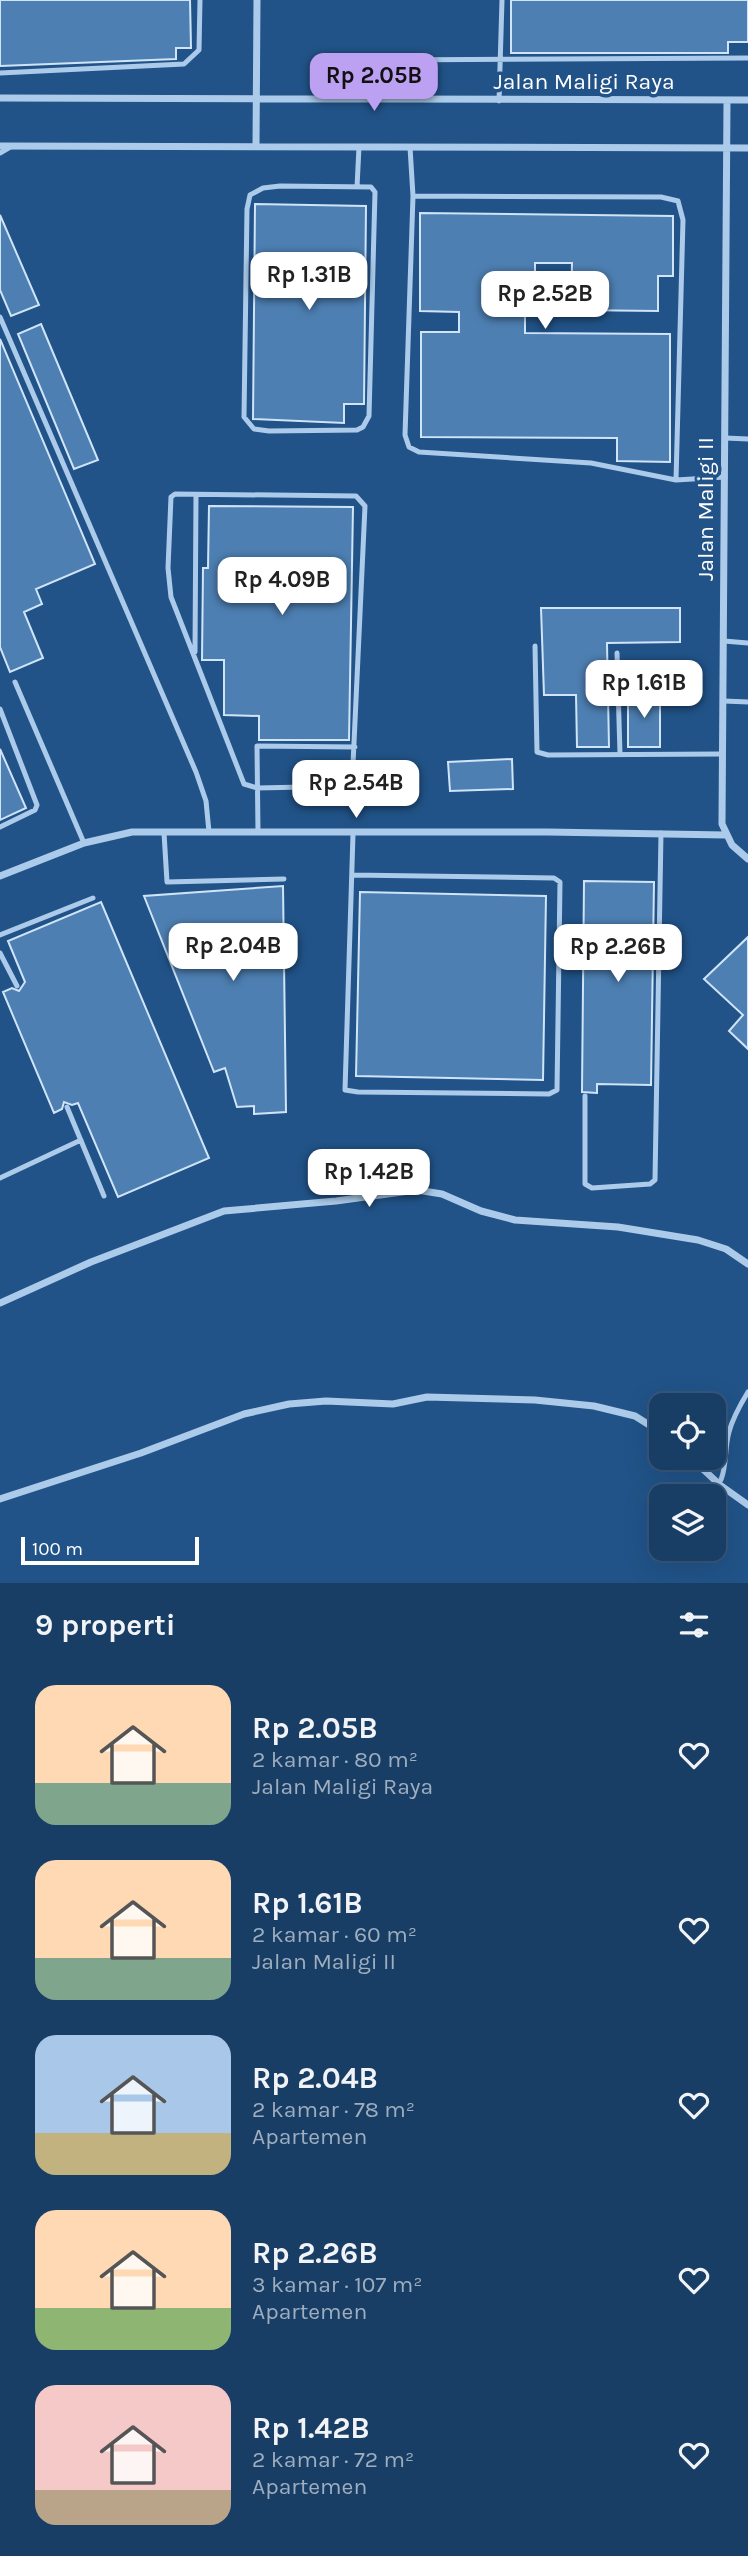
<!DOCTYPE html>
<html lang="id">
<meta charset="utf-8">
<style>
body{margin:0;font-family:Karla,sans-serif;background:#22456c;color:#f1f3f6;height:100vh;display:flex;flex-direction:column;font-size:26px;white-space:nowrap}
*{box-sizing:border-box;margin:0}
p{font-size:23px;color:#9faebf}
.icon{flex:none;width:38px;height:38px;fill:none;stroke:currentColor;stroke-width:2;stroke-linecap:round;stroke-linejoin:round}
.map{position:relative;height:1583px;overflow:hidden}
.sheet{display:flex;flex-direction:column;background:#193e66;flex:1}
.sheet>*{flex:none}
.controls{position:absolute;left:649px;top:1393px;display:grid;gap:14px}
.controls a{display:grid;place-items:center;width:77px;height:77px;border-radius:14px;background:#193e66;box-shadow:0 7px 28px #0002,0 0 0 2px #37577a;font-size:35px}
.scale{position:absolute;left:21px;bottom:18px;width:178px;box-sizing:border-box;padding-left:7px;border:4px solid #fff;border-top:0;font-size:19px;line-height:24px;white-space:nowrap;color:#fff;-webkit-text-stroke:5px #215388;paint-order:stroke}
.price{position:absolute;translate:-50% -60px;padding:0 16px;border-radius:14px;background:#fff;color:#222;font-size:23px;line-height:46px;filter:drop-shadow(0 2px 4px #0008)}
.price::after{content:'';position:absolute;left:50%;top:42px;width:21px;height:16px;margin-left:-10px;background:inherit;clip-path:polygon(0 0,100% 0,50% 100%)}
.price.selected{background:#bca0f2;color:#111}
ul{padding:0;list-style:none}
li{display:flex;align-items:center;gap:21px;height:175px;padding:0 35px}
li span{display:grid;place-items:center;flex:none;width:196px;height:140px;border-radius:21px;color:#555}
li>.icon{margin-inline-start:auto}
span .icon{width:84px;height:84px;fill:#fffc;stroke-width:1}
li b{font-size:30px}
h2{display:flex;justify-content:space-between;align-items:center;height:84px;padding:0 35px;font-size:30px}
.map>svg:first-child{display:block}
.building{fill:#4d7fb2;stroke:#d0e4f8;stroke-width:2}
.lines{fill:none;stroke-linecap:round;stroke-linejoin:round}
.service{stroke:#accbea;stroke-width:5}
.minor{stroke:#accbea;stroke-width:7}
.labels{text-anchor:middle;stroke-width:7;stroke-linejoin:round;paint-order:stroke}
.street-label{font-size:23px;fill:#fff;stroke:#215388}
</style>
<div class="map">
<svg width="748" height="1583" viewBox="0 0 748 1583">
<rect width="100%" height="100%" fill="#215388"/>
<path class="building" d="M0,0h190l1,48h-15v11l-176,7z
M511,0h237v42h-20v11h-217z
M255,204l111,2 -2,198h-20v19l-91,-4z
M420,213l253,3v60h-15v35l-87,-1 1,-47h-37v48h-10v22l145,1v128l-53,-1v-23l-196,-1v-105h38v-20l-39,-1z
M0,215l39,90 -28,11 -11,-26z
M41,324l57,136 -24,9 -56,-135z
M0,339l95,225 -59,25 6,15 -18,8 19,46 -33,14 -10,-25z
M209,506l144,1 -4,233h-90v-24l-35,-1v-55h-22l1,-92h5z
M541,608h139v34l-73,1 2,104h-32l-1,-52h-32z
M628,693h32v54h-32z
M0,749l26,59 -26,12z
M512,759l1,30 -63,2 -2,-29z
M584,881l70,1 -3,203 -54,-1v9l-15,-1z
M283,886l3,226 -32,2v-8l-17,1 -12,-39 -11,4 -70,-176z
M360,892l186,4 -3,184 -187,-4z
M101,902l108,256 -91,39 -40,-94 -6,2 -8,-3 -2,7 -8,4 -51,-121 9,-4 7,3 6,-9 -17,-41z
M748,937v112l-19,-18 14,-16 -39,-36z"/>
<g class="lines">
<path class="service" d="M390,60l358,-2
M0,73l184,-9 15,-14 1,-50
M499,101l3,-101
M410,147l3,49 -8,239 4,12 10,5 172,11 85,17
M0,153l12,-7
M280,186l91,1 4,5 -6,224 -6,11 -6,3 -88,1 -15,-2 -10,-12 3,-208 3,-14 13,-7z
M357,187l2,-40
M413,196l248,1 17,4 5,19 -7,260 49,-3
M0,317l196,455 10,29 3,31
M725,438l23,1
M175,494l181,2 9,10 -13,280 -95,2 -13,-4 -73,-187 -3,-29 3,-71z
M724,641l24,2
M535,646l2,106 11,3 173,-1
M195,652l1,-157
M617,653l3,101
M15,682l69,161
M724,701l24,1
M0,709l37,96 -2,5 -35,17
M258,832l-1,-86 98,1
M164,833l3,49 117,-3
M352,875l202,3 6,4 -3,208 -8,4 -191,-2 -13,-2 8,-256
M0,935l93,-37
M0,953l17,33
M585,1096v88l7,4 58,-4 5,-4 6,-347
M67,1107l37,89
M0,1178l81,-38
M704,1496c27,-12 18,-39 25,-64 4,-15 11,-27 19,-40"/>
<path class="minor" d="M0,98l748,2
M727,101l-5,723 10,21 16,14
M0,146l748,2
M256,146l1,-146
M0,876l84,-33 48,-11h416l177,3
M0,1303l91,-41 133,-51 112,-10 81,-11 25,4 39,17 34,9 103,7 80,13 28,9 22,15
M691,1458l29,27 28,20
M0,1499l141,-46 103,-39 45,-10 37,-3 67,3 34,-7 108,3 59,6 41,10 27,17"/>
</g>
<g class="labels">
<g class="street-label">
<text x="584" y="89">Jalan Maligi Raya</text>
<text transform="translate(705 509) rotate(-90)" y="8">Jalan Maligi II</text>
</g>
</g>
</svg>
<div class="controls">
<a><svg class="icon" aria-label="locate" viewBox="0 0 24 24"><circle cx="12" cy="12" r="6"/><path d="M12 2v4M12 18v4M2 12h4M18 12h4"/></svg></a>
<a><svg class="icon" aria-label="layers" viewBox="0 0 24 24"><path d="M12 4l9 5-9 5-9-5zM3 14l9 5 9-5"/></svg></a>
</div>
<div class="scale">100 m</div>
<b class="price selected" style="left:374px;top:113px">Rp 2.05B</b>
<b class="price" style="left:309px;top:312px">Rp 1.31B</b>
<b class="price" style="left:545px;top:331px">Rp 2.52B</b>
<b class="price" style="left:282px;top:617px">Rp 4.09B</b>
<b class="price" style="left:644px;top:720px">Rp 1.61B</b>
<b class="price" style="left:356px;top:820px">Rp 2.54B</b>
<b class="price" style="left:233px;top:983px">Rp 2.04B</b>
<b class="price" style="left:618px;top:984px">Rp 2.26B</b>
<b class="price" style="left:369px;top:1209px">Rp 1.42B</b>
</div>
<section class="sheet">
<h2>9 properti<svg class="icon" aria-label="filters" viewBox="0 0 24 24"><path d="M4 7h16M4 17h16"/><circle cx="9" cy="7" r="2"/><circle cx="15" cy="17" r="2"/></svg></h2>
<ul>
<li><span style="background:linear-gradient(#ffd9b3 70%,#7fa58c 0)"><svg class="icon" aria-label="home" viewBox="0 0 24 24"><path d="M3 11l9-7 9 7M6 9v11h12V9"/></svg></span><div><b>Rp 2.05B</b><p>2 kamar · 80 m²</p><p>Jalan Maligi Raya</p></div><svg class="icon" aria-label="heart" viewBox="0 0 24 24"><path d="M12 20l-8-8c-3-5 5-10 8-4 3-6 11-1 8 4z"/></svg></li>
<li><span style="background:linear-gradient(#ffd9b3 70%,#7fa58c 0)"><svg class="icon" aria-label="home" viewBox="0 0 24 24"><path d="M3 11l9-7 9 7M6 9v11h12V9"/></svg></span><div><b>Rp 1.61B</b><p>2 kamar · 60 m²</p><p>Jalan Maligi II</p></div><svg class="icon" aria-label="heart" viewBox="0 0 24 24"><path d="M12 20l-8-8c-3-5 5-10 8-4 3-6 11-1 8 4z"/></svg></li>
<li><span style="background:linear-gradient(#a9c7e8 70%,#c2b280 0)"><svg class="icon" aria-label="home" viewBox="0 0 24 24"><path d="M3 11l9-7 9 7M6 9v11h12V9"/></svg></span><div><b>Rp 2.04B</b><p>2 kamar · 78 m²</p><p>Apartemen</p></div><svg class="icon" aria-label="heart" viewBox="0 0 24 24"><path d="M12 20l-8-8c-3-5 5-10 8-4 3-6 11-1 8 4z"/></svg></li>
<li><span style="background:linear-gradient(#ffd9b3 70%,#8fb573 0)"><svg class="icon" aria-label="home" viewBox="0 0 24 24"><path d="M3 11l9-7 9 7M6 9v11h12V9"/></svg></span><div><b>Rp 2.26B</b><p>3 kamar · 107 m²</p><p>Apartemen</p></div><svg class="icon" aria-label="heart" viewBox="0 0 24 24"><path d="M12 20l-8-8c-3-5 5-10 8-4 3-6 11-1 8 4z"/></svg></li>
<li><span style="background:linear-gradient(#f6c9c9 75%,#b9a48a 0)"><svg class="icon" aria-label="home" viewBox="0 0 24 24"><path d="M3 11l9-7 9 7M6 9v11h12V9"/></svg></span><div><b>Rp 1.42B</b><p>2 kamar · 72 m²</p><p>Apartemen</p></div><svg class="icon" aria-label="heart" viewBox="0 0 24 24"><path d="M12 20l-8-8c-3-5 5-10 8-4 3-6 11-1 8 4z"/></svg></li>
</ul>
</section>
